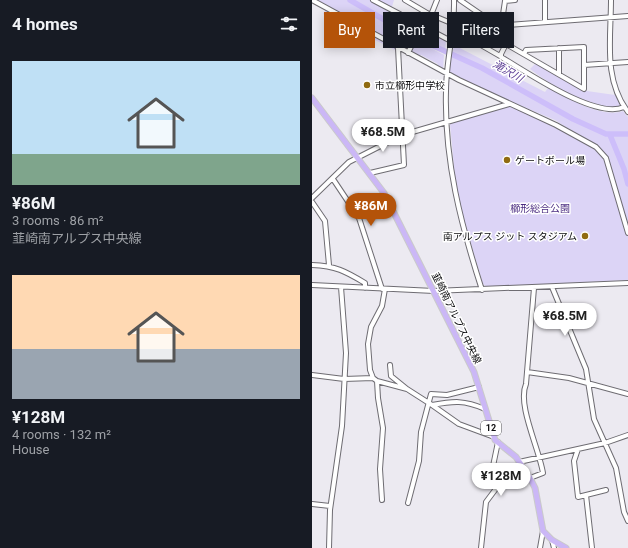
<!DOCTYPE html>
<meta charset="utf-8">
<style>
body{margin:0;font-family:Roboto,"Noto Sans JP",sans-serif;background:#20242c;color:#f1f3f6;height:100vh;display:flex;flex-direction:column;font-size:15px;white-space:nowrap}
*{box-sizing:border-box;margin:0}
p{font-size:13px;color:#9ea1a6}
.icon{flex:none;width:22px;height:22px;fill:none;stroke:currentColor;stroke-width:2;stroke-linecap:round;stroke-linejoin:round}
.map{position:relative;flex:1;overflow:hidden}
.drawer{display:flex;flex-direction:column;background:#171b24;width:312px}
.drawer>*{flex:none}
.hud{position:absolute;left:12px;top:12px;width:244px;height:36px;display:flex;gap:8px}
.price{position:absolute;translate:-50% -34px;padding:0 9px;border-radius:14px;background:#fff;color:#222;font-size:13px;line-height:26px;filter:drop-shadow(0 1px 2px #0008)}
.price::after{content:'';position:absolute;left:50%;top:24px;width:12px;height:9px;margin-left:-6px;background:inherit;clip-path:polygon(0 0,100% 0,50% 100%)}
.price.current{background:#b45309;color:#fff}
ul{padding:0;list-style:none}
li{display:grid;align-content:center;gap:8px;height:212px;padding:0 12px}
li span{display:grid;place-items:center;height:124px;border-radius:0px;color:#555}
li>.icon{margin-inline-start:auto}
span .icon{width:72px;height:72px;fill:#fffc;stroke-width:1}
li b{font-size:17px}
h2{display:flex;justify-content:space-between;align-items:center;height:48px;padding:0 12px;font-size:17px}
.chip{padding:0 14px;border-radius:0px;background:#171b24;box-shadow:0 2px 10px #0003;font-size:14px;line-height:36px}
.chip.current{background:#b45309;color:#fff}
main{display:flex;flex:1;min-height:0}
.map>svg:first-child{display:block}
.green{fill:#dcd4f6}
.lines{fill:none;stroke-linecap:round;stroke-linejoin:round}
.river{stroke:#cdbefa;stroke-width:5.5}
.minor-casing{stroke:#6e6c72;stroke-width:6}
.major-casing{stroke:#cacaca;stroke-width:7}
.minor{stroke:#fff;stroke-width:4}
.major{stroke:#cbb7f6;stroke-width:5}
.poi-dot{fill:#906b11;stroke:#fff;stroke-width:1.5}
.labels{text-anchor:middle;stroke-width:3;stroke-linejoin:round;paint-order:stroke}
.shield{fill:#fff;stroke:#555556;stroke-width:1}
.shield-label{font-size:9px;font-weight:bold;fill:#0c0c0e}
.poi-label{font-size:10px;fill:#0c0c0e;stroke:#fff;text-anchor:start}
.park-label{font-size:10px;fill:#4b2c81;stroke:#fff}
.street-label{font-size:10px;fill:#0c0c0e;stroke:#fff}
.water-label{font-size:11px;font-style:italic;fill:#5e4096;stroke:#fff}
</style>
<main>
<section class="drawer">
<h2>4 homes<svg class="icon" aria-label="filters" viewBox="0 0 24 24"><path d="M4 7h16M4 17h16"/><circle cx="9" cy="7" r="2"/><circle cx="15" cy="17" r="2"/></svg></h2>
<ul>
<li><span style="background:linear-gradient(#bfe0f5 75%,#7fa58c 0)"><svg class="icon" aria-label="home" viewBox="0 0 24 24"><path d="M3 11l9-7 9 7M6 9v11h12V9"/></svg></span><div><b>¥86M</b><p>3 rooms · 86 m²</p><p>韮崎南アルプス中央線</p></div></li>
<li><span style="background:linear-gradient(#ffd9b3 60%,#9aa5b1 0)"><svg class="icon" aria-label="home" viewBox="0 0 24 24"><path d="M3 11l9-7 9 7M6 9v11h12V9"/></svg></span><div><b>¥128M</b><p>4 rooms · 132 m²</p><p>House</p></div></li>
</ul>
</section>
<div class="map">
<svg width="316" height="548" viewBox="0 0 316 548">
<rect width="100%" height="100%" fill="#eceaf1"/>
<path class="green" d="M0,0h38l52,30 13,10 -7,13z
M42,0h40l-3,10 24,12v3l4,2 -3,8z
M14,9l71,39v3l-74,-37z
M109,28l25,13 -1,9 -27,-14z
M104,40l28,15 -1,14 -6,-3 1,-2 -17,-9 -2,2 -9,-4z
M142,45l91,47 3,-4c18,9 55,31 75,23l5,6v110l-17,-59 -8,-17 -48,-31 -84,-35 -22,-13z
M225,62l50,29 28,4 5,9 -1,3 -2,2c-32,-6 -60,-19 -87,-40z
M198,105c25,12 77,32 94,53l24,78v44l-141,7 -4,-3 -19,-63 -9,-43 -5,-55z"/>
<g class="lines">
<path class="river" d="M38,0l66,38 66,30 91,51 33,15h22
M298,135l14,34 4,15"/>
<defs>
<path id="minor" d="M0,0l147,80 97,45 40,22 10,11 22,75
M61,0l78,41
M93,0l22,13 24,10 30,4 147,-11
M142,0c1,31 -8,60 -8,91 -2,69 15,134 36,199
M148,0l32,22 10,-1 3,-20 10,-1
M299,0c0,39 -8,79 17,112
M119,15l6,-15
M233,22v-22
M194,25v19l-5,10v3c26,15 95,63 123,50
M141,29l47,27
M194,44l78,45v-42l-58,3 -2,4
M96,53l19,-40
M272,65l44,-3
M247,74v-26
M58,173l34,-8 -6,-117
M21,179l26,39 23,71
M0,198l37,-36 53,-27 107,-31
M0,202l13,19 4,44
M0,265c24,1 33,6 53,18v5
M0,285l122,6 194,-8
M240,287l34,82 8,50 22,49 8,44 4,9
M73,289l-3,17 -11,21 -3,17 2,26 3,8 4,3 30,8 25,16c22,-4 32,-5 53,4
M78,365l1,11 16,13
M215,372l42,6 59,16
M0,375l32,4 29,-1
M65,381l1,17 5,30 -3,41 2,31
M120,405l27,19 35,13
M266,449l-4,12 4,36 28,-7
M207,462l86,-19 23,-8
M218,478l13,-5c-4,-25 -26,-68 -17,-89l8,-96
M274,495l6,53
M96,503l11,-42 2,-29 10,-38 16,1 32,-8
M0,504l18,2
M240,540l2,8
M17,548l1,-38 12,-84 4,-73 -5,-66
M169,548l5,-46 9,-12 -2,-24 5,-24
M228,548l3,-17"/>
<path id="major" d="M0,98l72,95 90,179 21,68 21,17 14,21 5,10 8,43 9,9 14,8"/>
</defs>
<use href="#minor" class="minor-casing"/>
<use href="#major" class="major-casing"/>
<use href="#minor" class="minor"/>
<use href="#major" class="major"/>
</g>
<g class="poi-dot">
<circle cx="55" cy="85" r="4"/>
<circle cx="195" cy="160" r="4"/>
<circle cx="273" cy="236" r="4"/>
</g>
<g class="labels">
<rect class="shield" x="169" y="421" width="20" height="14" rx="3"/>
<g class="shield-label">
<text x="179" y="431">12</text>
</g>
<g class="poi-label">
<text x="63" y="89">市立櫛形中学校</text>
<text x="203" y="164">ゲートボール場</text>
<text x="265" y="240" text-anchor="end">南アルプス ジット スタジアム</text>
</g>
<g class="park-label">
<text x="228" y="212">櫛形総合公園</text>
</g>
<g class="street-label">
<text transform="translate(145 318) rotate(64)" y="4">韮崎南アルプス中央線</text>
</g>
<g class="water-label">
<text transform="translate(196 71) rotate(30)" y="4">滝沢川</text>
</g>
</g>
</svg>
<b class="price" style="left:71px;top:153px">¥68.5M</b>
<b class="price current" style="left:59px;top:227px">¥86M</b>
<b class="price" style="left:253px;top:337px">¥68.5M</b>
<b class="price" style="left:189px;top:497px">¥128M</b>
<div class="hud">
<a class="chip current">Buy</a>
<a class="chip">Rent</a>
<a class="chip">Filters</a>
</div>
</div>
</main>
